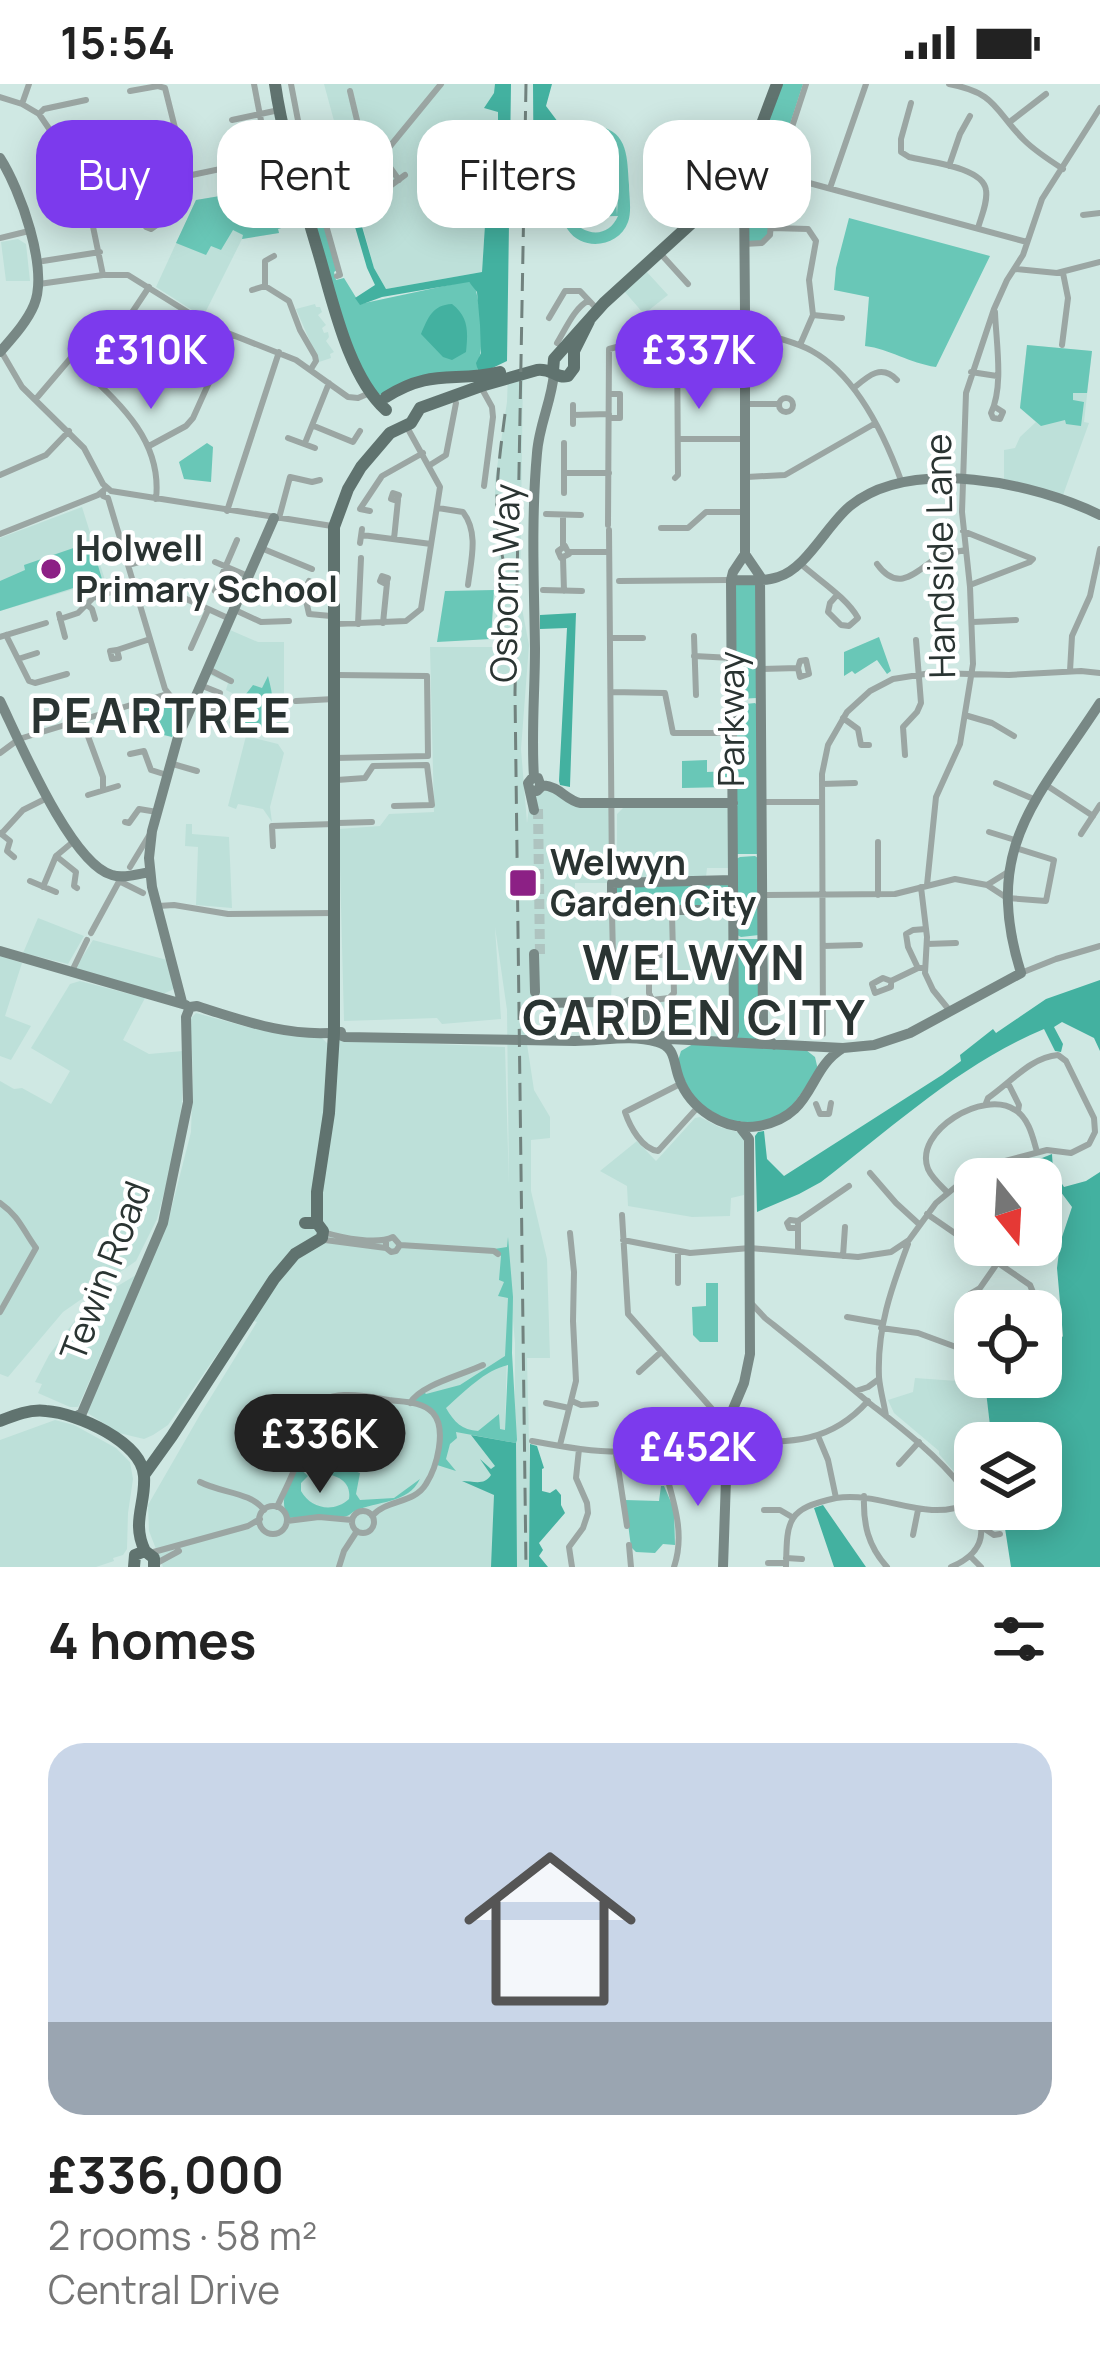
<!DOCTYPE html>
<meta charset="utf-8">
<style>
body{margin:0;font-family:Manrope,sans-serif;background:#f6f6f6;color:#222;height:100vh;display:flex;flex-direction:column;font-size:45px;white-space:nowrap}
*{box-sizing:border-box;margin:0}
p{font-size:39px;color:#767676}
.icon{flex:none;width:66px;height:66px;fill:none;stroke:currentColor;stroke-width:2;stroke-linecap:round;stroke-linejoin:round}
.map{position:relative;height:1483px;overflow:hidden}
.side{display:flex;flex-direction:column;background:#fff;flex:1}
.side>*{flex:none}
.banner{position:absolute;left:36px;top:36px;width:1029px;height:108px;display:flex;gap:24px}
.needle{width:78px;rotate:162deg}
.buttons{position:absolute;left:954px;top:1074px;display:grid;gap:24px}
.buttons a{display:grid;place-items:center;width:108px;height:108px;border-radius:24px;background:#fff;box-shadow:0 6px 30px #0003;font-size:60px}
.price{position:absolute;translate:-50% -102px;padding:0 27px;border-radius:42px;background:#7c3aed;color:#fff;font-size:39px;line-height:78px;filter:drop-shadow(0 3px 6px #0008)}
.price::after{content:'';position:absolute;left:50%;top:72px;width:36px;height:27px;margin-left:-18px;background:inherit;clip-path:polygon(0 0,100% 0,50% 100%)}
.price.current{background:#222;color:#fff}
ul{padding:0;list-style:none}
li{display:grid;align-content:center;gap:24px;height:636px;padding:0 48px}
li+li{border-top:3px solid #e0e0e0}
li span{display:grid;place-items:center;height:372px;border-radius:36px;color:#555}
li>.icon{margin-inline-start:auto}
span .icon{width:216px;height:216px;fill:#fffc;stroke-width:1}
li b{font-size:51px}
h2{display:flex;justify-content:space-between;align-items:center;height:144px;padding:0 48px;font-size:51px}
.pill{padding:0 42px;border-radius:36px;background:#fff;box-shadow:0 6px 30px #0003;font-size:42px;line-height:108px}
.pill.current{background:#7c3aed;color:#fff}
.status{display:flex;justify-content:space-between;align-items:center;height:84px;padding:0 60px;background:#fff;direction:ltr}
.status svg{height:33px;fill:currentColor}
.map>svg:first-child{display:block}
.built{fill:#bde0d9}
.green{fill:#69c7b7;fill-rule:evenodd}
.forest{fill:#43b1a0}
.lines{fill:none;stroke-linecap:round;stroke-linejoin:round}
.secondary-tunnel{stroke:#aec4c0;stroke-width:10;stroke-dasharray:10 5;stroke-linecap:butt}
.street{stroke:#9ba6a3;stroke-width:6}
.secondary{stroke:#788885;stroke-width:10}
.primary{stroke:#60736f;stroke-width:12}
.rail{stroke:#71827e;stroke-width:3;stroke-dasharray:18 9;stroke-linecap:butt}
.poi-dot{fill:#8c2085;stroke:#fff;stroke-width:4.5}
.labels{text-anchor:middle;stroke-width:9;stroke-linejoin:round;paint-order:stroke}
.poi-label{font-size:36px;font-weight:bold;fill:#2a3432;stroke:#fff;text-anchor:start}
.street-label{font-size:36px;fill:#2a3432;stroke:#fff}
.district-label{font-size:48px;font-weight:bold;letter-spacing:3px;fill:#2a3432;stroke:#fff}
</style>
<div class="status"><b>15:54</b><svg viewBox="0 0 49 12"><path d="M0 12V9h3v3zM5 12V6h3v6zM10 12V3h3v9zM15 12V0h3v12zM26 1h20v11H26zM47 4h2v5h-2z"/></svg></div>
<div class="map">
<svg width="1100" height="1483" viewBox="0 0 1100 1483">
<rect width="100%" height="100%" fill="#cfe8e3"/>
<path class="built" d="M324,0h175l-1,73 -12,52 -4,63 -96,17 -12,-21z
M279,102l12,39 -13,4 1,4 -37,6 -39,78 -47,-30 40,-87z
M18,155l8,5 4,37h-24l-5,-39z
M646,187l22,24 -24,19 -20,-23z
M315,220l1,3h4l2,5 -4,3 8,10 -4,3 2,5 4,-1 1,5 -3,4 8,11 -4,2 1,4 -12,4 -23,-53z
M1027,261l65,6 -8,71 5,1 -26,72 -59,-16v-29l11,-2 5,-11 16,-15 -16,-14z
M523,286l-3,228 9,47 -8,104 6,74 4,-33 11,-5 29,15 40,3 1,80h-37l-1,27h154l4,128 -75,-3 -9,-26 2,-7 22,-6v-41h-18l-6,10 -35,-1 -2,33 -64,1 -21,7 1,39 7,46 16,27v21l-19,2v51l16,68 3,99h-23l5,209h-18l1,-224 -6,-68 -4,156 -7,52 -5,84h-330l-14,-36 -1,-26 53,-92 56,-91 -14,-5 -75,108 -15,10 -9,4 -25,-6 -33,-21 82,-190 23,-90 2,-60 -3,-53 6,-6 55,15 71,10 7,7h7l4,-5 165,7 4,139 -2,-176 -12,-83 6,92 -59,5 -5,-6 -93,3 -5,-192 41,-3 9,-12 45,-2 -4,-165h65l4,-94 -4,-24v-48l12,-79 1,-28z
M82,423l23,73 -105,31v-73z
M230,546l28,12h26v78l-13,9 -5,2 -37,-8 11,-26 -14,-7 2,-7 -18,-8z
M246,652l32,8 6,9 -14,54 2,15 -9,-13 -25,-5 -2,5 -8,-3z
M623,724h105l1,60h-22l-1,9 -89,1v-64z
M186,740h6v10l37,3 3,71 -36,-3 2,-58 -13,-1z
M38,834l46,18 -16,28 -45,-11z
M93,856l74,20 8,26 -3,4 -9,4 -86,-25 -1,-2z
M0,872l22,7 -17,53 26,10 -20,34 -11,-4z
M80,897l65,17 -22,42 26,14 34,-3 -1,52 -7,49 -18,67 -21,42 -73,51 -55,65 -8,-3v-293l14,8 8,-1 29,16 19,-33 -39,-23 39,-64z
M700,1033l19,10 19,5 6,7v56l-13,3 -1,18 -38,1 -64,-11 -1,-20 -27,-15 37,-30 19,20 39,-43z
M136,1191l-58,132h-8l-32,-14 4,-9 -7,-2 14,-27 24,-32 33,-30z
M915,1294l70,5 7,60h-17v43l-7,2 -29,-34v-3l-45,-38 -6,-13 25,-8z
M55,1336l19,5 42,23 14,14 3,17 -5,34 -1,36 -4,6 -10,3 1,3 -18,6h-96v-127z"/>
<path class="green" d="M779,0h24l-32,99 -1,50 -8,8 -13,1 -2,-67z
M598,42c31,6 29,33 31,59 0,11 3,26 -1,37 -9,25 -45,30 -60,8 -8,-11 -7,-24 -8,-36 -1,-33 -7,-68 38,-68zM589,53c9,1 13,-1 20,6 12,11 9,57 8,72l-4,-61 -39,2 3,61 41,-1c-7,16 -22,21 -37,12l-9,-15 -2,-56 6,-13z
M308,97l5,3 24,86 -3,2 2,8 8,-2 16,26 103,-22h6l6,5c5,18 7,40 6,59 0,11 -5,17 -3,28l-96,21 -5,-1 -22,-32 -53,-176z
M279,102l12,39 -13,4 1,4 -37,6 1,-4 -10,-5 -12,20 -10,-4 -5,9 -30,-12 20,-43z
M849,134l141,38 -54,111c-27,-4 -46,-18 -71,-21l4,-49 -35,-7 2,-22z
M1027,261l65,6 -5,42h-14v7l11,2 -3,24 -15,-2 -1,-4 -24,6 -21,-18z
M207,359l6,4 -2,35 -27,-3 -5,-17z
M91,458l11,37 -102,32v-30l25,-11 -1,-5z
M756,498l1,116 -21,1 -2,-116z
M494,506l-3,49 -54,3 8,-51z
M879,553l12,34 -4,3 -10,-14 -22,14 -3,-3 -8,5v-24z
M268,592c5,20 8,33 -2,52l-17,-2 -8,-5 5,-27 7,-9 9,3z
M161,618l22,7 -11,28 -25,-6 -7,-22z
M755,619l3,3 2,148h-25l1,-149z
M707,676v12l21,-1 1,16 -47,1v-27z
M755,772l3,2 1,77 -18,2 -4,-2 -1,-76 4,-2z
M731,798v27l-115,-1 -1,-22z
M736,855h23l7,101h-34z
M693,960l113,6 9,7 3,13 -29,40 -27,13 -35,-2 -33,-21 -17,-36 4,-13z
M508,1153l5,60 -1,56 5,87 -1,3 -60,-11 1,6 -7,6 -4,15 10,12 -19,-6c7,-35 12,-45 -23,-65l9,-9 3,3 34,-9 45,-29 3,-58 -10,-2 6,-14 -5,-2 2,-24 -7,-7 13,-2zM508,1281l-3,65 -5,-1 -1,-15 -21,17c-16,-1 -24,-9 -32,-23 18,-16 39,-38 62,-43z
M706,1199h12v59h-18l-7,-7 -1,-28 14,-1z
M331,1365l24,6 -3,15 8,3 -4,21 4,6 34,-2 26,-19c-12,25 -44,22 -65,32 -3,1 -5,4 -8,5 -11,4 -43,0 -58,2 -12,-18 0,-34 8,-52l11,10 -7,7v8c10,18 33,22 48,8 3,-19 -14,-25 -31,-26v-10l9,2z
M661,1402h3l10,23 1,36 -12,-1 -8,9 -19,-1 -5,-5 -6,-47 34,1z"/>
<path class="forest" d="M495,0h16l-4,277 -23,11 -6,-1 -2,-8 5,-10 -1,-28 -3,-33 -8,-10 -87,15 -22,8 -5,-7 20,-13 -8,-17 -24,-82 7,-1 24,83 12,21 96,-17 4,-63 12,-52v-45l-14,-4 10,-15z
M533,0h19l-6,22 12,16 -8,52 2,45 -11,-2 -7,7z
M452,220c17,13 16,28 14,48l-14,8 -9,-3 -22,-23c7,-16 11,-29 31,-30z
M576,529l-6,173v1l-10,-2 -1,-4 8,-153 -27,1v-14z
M1100,896v71l-6,-13 -32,-16 -8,5 9,17 -2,8 -6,-1 -11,-22c-84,35 -151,98 -223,153l-22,12 -42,18 -2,-76 3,-4 6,-1 3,28 17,17 158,-101 19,-14 -1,-6 33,-26 3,4 50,-34z
M1052,1070l1,16 11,17 22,-6 14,-9v395h-89l-9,-58h39v-66h-49l-7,-60h5l2,9 35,-8 5,-7h9v-12l22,-29 -6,-68 3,-25 12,-36 -35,-47z
M471,1351l45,8 1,124h-26l3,-72 -32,-14c12,0 22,5 29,-6l-11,-16 11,10 4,-3z
M530,1360l7,2 7,22 -2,1v22l8,2 6,-4 5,6v10l4,8 -26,30 4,7 -4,6 9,11h-19z
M823,1421l43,62h-32l-20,-59z"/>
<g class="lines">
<path class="secondary-tunnel" d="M538,725l2,145"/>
<path class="street" d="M291,0l10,52 39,139 -3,1
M949,0c48,9 45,26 75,56 11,11 25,20 39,29
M130,7l28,-5 7,2 22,88
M350,7l17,71
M0,13l22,7 17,10 13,19 39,84 12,58
M911,19l-10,36v13l8,5c20,5 74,10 77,33 2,12 -5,27 -8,38
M22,20l7,-20
M39,30l5,-5 42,-9
M232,36l47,-10
M1011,37l35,-27
M382,72l17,24
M949,82l11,-32 10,-18
M131,89l-13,-8 -4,-5 1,-6 14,-6 6,4 -4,21 10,23
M776,90l251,68
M312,94l70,-22 59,-72
M390,102l15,-11
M830,104l36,-104
M131,118l15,25 5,2 10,-7 -8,-31
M1083,131l17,-2
M91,133l96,-41 76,-16 4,-8 -13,-68
M772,144l36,1 8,12 -7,39 4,35 -13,30
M0,154l29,-7
M744,160l18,-1 8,-8 4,-53 32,-98
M659,168l29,32
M274,172l-9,5v25l24,15 11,29 15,26 1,5 -5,8
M43,177l57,-9
M1016,185l41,4 43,-11
M39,200l64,-9h25l82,51 86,34 52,37 10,1 14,-6
M252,206l13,-4
M813,231l29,3
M549,234l16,-27h15l18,19
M116,242l14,17 33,26
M758,246c17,9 37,11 54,21 45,25 73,85 90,132
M722,249l10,7
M557,259c8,-13 18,-36 31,-42
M1062,261l6,-47 -5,-25
M1,267l21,36 62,61 19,36 8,7 221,35
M71,274c42,40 92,78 85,141
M971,288l26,4
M160,293l6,-13
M855,303c14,-12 27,-23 42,-7
M482,305l10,18 1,10 -9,69
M779 321a7 7 0 1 1 14 0a7 7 0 1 1-14 0Z
M35,316l40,-47 56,-39 18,-27
M745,320h32
M573,321v19
M995,323l8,5 -3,7 -7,-1 -2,-5c13,-27 5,-71 4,-101
M573,331l36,-1
M609,334h11v-24h-11
M314,342l39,16 7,-11
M288,354l27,10
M678,355h67
M305,359l24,-60
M564,359v50
M149,362l37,-20 7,-8 37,-82
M430,381l16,-10 10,-52
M564,389h45
M0,391l46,-20 23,-24
M747,393l38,-2 89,-51
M675,394l3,-3 -1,-141
M103,407v5l5,2 57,191 7,9 19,8
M393,409l6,2 -2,6 -6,-2z
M438,424l25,4c16,21 8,48 5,73
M227,427l52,-159
M370,427l-10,-2 22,-33 41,-23
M546,430l35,1
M563,431v31
M279,434l11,-41 22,5 8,-2
M608,441l1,-176 50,-13 63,-3 10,-4
M661,444h27l18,-16h39
M609,446l3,350
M963,447l70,28 -3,3 -60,23
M0,450l98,-39 6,-5
M362,451l69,9
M394,455l4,-39
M360,459l2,-14
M565,462l4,8 -8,4 -3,-7z
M261,464l51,21
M570,468h39
M563,474l1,33
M215,478l33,14
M877,480c21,29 38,9 59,-6 8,-5 20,-6 30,-8
M128,481l40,-11
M802,481c18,16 45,33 56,53l-9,8 -8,-1 -13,-13 2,-9 7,-8
M382,492l6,2 -2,6 -6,-3z
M309,497l-5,10 5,23 22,2
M619,497l110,-1
M543,506l39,1
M215,507l22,-51
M182,513l48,22
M86,520l6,5 3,10
M235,526l26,12 28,-1
M59,530l6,23
M60,535l18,-6 15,-15 41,-13
M973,538l43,-2
M383,539l4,-40
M336,540l70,-3 15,-12 19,-122 -32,-58
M358,540l3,-66
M6,551l23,46 6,2 32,-9
M694,552l2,59
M0,553l46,-14
M611,554h32
M191,564l17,-38
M117,566l-7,1 2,8 7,-1 -2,-8 33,-11
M694,572l38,2
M18,575l19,-6
M208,585l23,12
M761,585l37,-1 2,-7 6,-1 3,14 -9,3 -2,-9
M1070,587l2,-35 18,-40 10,-47
M200,601l20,8 -10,25
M611,608l54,1 8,40h59
M296,617l38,-2
M968,632l24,7 22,13
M843,634l15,11 3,16h8
M82,636l21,57v13
M0,669l19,-14 148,-45
M130,670l14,-3 7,19 16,5
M905,671l-2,-28 14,-15 4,-9 -5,-63
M335,674l93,-2 -1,-80 -90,-1
M173,680l24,7
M337,696l28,-2 8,-12 54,-1 5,40 -38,1
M996,699l40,17
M822,700l33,-1
M1046,701l47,31
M88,711l30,-9
M762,718h59
M125,738l4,1 10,-14 18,3
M338,739l34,-1
M989,748l26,8
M0,749l10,8 -3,10 7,6
M1,750l22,-24 22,-11
M1081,750l19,-29
M878,758v53
M273,762l-1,-20 62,-2
M56,772l20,16 -2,14 3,2
M130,783l20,-33
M1008,788l-21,13 20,13 39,3 8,-41 -38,-12
M30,797l26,11
M121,798l22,11
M927,801l9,-88 24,-53 13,-80 -3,-77 -8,-75 4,-119 28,-84 13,-29 16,-25 19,-56 58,-91
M43,803l13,-31 18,-15
M921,803l6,50 -2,36 8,17 17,21
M765,811l130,-1 60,-15 32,6
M158,822l16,-1 54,9 106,-1
M612,828l1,45
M91,849l31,-57
M927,860l29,-1
M823,862l37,-1
M673,871h-19l-5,5v33l3,7 17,-2 5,-5 -2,-79 4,-4
M917,882l-9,-19 -2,-13 7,-4 13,-1
M71,889l16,-33
M1021,889l35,-14 44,-13
M891,897l-8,-3 -11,6 3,9 16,-6v-6l27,-13h7
M823,950l-1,-260 6,-29 19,-33 23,-21 23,-12 38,-6 78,2 72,-4 19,2
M680,1000l-55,28c5,15 17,37 33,39l40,-44
M1009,1001l10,20 -1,6
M816,1020l4,10h9l2,-11
M870,1089l26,30 24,22
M947,1108c-7,-7 -15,-14 -19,-23 -15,-38 56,-80 87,-59 14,8 18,28 22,42
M0,1119c20,14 22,26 36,45l-36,64
M927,1130l103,71 7,17v9
M622,1131l6,99 85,96 5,10
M797,1144h-8l-2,-5 3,-3 8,1
M323,1148c20,6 54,13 70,5l7,8 -4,6 -5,1 -5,-4v-6
M325,1156l61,8
M623,1156l67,13 60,-5 108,9 33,-5 18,-12 27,-37 34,-28 24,-11 53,-14 24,3 18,-9 6,-12 -1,-14 -28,-57 -8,-6c-27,2 -48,28 -70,43l-2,5
M400,1161l94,6 4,3
M798,1168v-31l51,-35
M843,1172l2,-29
M678,1199v-32
M970,1210l10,-6 30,-43
M751,1219l14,15c35,28 69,55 103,84 34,27 174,127 83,165
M847,1233l34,6
M881,1244l37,5 57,21
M639,1288l22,-20
M856,1307l12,-4 11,-8
M572,1317l9,4 15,-1
M410,1319c10,-18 52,-28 73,-38
M546,1319l23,5
M886,1332c-2,-13 -6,-26 -7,-39 -2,-49 12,-88 29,-133
M532,1357c64,12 131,23 186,-21
M728,1357c56,1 99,6 140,-40
M560,1361l16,-64 -3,-60 1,-49 -4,-39
M660,1364c7,40 28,78 14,119
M616,1370l11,72
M899,1380l20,-22
M200,1398c21,11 51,10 64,28
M864,1412c-1,28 4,50 23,71
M836,1414c49,-7 87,26 135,5
M259 1436a14 14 0 1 1 28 0a14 14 0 1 1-28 0Z
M277,1423c7,-16 18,-34 22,-52 3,-13 3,-32 11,-44 17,-24 56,-15 79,-11 14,2 33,1 44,13 14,16 4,54 -7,71 -12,20 -39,15 -54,32
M764,1426h16l12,7
M352 1438a11 11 0 1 1 22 0a11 11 0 1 1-22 0Z
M287,1437l32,-4 33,3
M982,1443l12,8 6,-1
M913,1451l5,-25
M629,1461l2,22
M150,1469l98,-27 12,-7
M971,1473l10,10
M786,1474l16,1
M768,1479h18
M155,1480l24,-13
M339,1483l5,-16 13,-20
M572,1483l-3,-20 14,-19 5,-15 -1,-10 -11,-25 3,-29
M786,1483c1,-47 0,-58 50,-69l-8,-38 -10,-24"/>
<path class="secondary" d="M0,74c20,31 49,111 34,147 -7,17 -22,33 -34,47
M744,105l1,123 4,9
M731 250a14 14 0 1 1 28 0a14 14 0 1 1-28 0Z
M745,470l15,22 3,451 1,8 10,10
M731,496c15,0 33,2 47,-3 28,-8 49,-52 72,-71 62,-50 185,-23 250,9
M0,617c19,39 71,163 112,174 11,4 26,-1 38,-3
M534,693c-3,-43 1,-86 1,-129 -1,-65 -4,-129 2,-195 2,-28 15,-53 17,-80
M542,701c19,2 22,14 38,18h153
M531,706l6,1 4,-4 -3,-9h-6l-4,5 6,27
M733,796l-121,3v27h116l5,3
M0,867l186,54
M534,870l1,38
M182,918l-30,-115 -3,-29 3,-27 26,-94 96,-219
M542,919l63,-1 8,5 2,9
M190,923l7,-1c47,15 93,32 144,26
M334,949l11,4c77,2 153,2 230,4 28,0 55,-7 82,1 19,5 16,20 22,36 11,31 46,54 80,48 57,-11 47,-56 84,-78
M626,953l-8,-6 -3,-9 4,-15 10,-5c21,3 15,16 25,31l16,6 173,9 31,-3 36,-12 111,-60c-39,-125 15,-172 79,-270
M725,958l7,-4 2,-7 -3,-451 2,-8 12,-18v-196l-5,-11
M75,1333l7,-4 81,-190 25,-121 -2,-85 4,-10
M723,1483l5,-146 16,-38 6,-29 -1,-215 -10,-13"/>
<path class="primary" d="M275,0c8,56 26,109 42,164 15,49 30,127 69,162
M719,115l25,-10 4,-28 29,-77
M553,287l1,-12 50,-56 114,-104c12,-15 13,-26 30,-38
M386,313c46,-29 67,-14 114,-25
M317,1139v-31l12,-79 5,-80v-506l14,-38 13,-22 29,-34 21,-10 9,-15 61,-22 56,-16c15,-2 19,9 31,6l6,-8v-17l15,-30
M0,1337c15,-6 30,-12 46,-10 31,2 96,31 98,65 2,28 -13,46 1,75
M144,1391l28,-39 102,-157 21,-25 27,-16 1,-7 -6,-8h-12
M145,1467l9,7v9
M134,1483l1,-12 10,-4"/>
<path class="rail" d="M526,0l-11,609 11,874
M505,330c-7,55 -15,105 2,160"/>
</g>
<g class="poi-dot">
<circle cx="51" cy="485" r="12"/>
<rect x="508" y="784" width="30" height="30" rx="6"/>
</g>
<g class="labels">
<g class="poi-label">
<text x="75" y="477">Holwell<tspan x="75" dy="41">Primary School</tspan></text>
<text x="550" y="791">Welwyn<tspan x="550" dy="41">Garden City</tspan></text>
</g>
<g class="street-label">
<text transform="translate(940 472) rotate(-91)" y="13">Handside Lane</text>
<text transform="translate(505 499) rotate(-89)" y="13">Osborn Way</text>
<text transform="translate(731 635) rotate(-90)" y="13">Parkway</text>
<text transform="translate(105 1187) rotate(-69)" y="13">Tewin Road</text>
</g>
<g class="district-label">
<text x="162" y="649">PEARTREE</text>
<text x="695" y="896">WELWYN<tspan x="695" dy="55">GARDEN CITY</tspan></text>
</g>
</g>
</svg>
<div class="buttons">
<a><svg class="needle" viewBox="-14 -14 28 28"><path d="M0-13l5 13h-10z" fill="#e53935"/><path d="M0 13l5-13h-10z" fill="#767676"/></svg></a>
<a><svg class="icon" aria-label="locate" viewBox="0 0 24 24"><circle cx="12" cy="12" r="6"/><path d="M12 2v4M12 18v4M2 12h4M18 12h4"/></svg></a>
<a><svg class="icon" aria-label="layers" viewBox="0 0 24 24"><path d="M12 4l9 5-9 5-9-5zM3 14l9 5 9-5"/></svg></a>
</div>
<b class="price" style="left:151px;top:328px">£310K</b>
<b class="price" style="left:699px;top:328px">£337K</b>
<b class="price current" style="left:320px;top:1412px">£336K</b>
<b class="price" style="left:698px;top:1425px">£452K</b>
<div class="banner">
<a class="pill current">Buy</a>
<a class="pill">Rent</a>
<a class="pill">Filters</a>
<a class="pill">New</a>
</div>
</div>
<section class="side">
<h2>4 homes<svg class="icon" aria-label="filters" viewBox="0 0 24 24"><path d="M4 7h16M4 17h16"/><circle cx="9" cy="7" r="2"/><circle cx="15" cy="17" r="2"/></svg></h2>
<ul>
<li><span style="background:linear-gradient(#c9d6e8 75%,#9aa5b1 0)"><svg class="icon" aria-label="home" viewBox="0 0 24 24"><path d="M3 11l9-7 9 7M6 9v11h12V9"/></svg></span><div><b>£336,000</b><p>2 rooms · 58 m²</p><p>Central Drive</p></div></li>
</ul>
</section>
